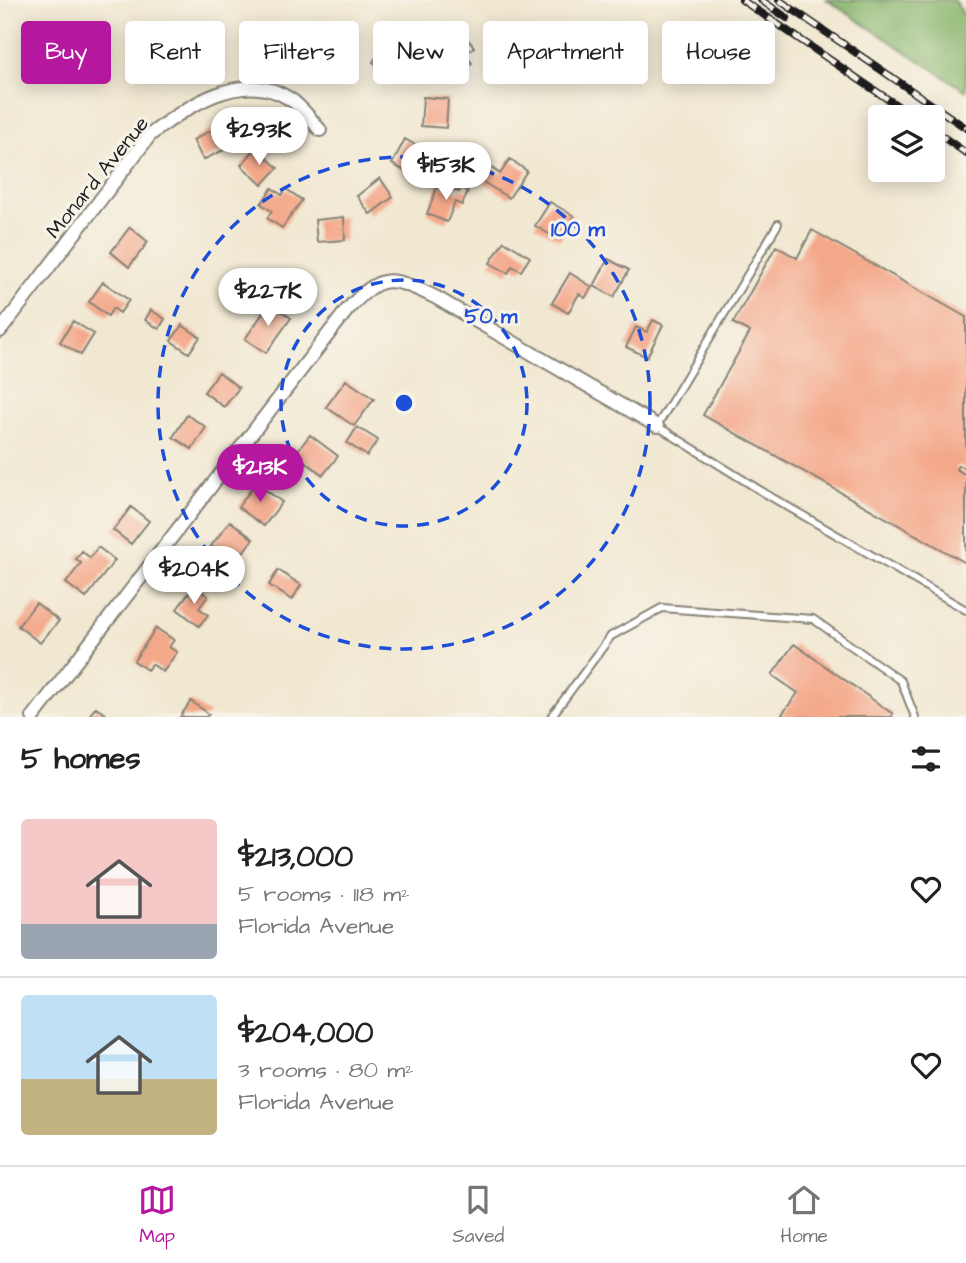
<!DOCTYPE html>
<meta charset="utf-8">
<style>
body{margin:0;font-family:"Architects Daughter",sans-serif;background:#f6f6f6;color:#222;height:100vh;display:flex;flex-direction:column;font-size:26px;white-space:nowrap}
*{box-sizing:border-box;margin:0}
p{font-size:23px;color:#767676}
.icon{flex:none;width:38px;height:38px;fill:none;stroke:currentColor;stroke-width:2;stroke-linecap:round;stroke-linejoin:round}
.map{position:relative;height:717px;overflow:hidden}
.details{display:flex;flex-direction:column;background:#fff;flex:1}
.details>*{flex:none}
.guide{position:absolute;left:21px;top:21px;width:924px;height:63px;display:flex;gap:14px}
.tools{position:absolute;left:868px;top:105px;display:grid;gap:14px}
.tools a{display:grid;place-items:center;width:77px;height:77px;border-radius:7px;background:#fff;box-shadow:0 4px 18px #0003;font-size:35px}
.price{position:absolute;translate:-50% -60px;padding:0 16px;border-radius:24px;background:#fff;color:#222;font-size:23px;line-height:46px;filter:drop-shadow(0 2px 4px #0008)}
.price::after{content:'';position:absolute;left:50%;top:42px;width:21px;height:16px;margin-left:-10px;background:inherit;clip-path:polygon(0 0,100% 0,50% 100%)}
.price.on{background:#b5179e;color:#fff}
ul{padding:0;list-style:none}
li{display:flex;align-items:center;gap:21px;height:175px;padding:0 21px}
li+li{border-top:2px solid #e0e0e0}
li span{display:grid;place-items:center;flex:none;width:196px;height:140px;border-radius:7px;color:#555}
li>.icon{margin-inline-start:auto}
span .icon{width:84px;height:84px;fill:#fffc;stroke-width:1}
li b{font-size:30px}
h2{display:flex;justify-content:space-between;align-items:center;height:84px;padding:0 21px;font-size:30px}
.chip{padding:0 24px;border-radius:7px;background:#fff;box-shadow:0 4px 18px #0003;font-size:24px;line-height:63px}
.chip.on{background:#b5179e;color:#fff}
.menu{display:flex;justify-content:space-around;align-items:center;height:98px;border-top:2px solid #e0e0e0;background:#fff;font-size:19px;color:#767676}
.menu a{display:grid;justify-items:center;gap:4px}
.menu .on{color:#b5179e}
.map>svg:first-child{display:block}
.forest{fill:#89b66d;stroke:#526944;stroke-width:2}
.building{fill:#f4a88a}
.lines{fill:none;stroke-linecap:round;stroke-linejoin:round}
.service-casing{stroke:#868276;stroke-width:10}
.minor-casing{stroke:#868276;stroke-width:16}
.service{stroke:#fff;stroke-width:6}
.minor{stroke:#fff;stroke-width:12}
.rail-casing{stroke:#1c1c1c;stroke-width:8}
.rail{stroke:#f7f3e8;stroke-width:5;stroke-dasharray:16;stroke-linecap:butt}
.ring{fill:none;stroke:#1d4ed8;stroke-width:3.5;stroke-dasharray:12 9}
.labels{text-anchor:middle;stroke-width:6;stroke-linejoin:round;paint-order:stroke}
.street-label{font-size:21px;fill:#1c1c1c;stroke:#f7f3e8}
.centre{fill:#1d4ed8;stroke:#f7f3e8;stroke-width:3.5}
.ring-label{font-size:21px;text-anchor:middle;font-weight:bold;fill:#1d4ed8;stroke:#f7f3e8;stroke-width:6;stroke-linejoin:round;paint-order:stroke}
</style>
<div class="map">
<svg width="966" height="717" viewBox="0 0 966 717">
<rect width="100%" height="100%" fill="#f7f3e8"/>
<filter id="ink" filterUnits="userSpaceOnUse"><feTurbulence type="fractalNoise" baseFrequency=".0143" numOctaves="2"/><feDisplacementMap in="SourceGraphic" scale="14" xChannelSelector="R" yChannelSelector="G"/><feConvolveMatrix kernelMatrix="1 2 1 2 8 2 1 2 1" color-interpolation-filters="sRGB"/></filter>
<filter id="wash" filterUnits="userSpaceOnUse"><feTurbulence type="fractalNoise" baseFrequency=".00686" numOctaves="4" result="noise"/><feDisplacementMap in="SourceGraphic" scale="28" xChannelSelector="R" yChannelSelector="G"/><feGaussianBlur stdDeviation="1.57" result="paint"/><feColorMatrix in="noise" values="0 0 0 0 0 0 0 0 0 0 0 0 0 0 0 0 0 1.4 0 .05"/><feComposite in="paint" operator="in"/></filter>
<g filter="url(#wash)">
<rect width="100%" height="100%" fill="#f1e8d1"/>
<path class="forest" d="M827,0h127l12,18v73z"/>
<g id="blocks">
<path class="building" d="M462,33l12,14 -9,8 7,8 -18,15 -19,-23z
M277,35l28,10 -8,20 -27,-10z
M327,35l26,11 -13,29 -26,-11z
M392,35l8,6 -6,8 16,11 -14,19 -23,-17z
M423,97l25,2 -2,29 -25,-2z
M219,126l11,21 -27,13 -10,-20z
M405,139l21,12 -14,24 -20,-11z
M256,148l22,20 -16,17 -21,-20z
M510,159l17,12 -18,27 -29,-18 9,-14 11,8z
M380,178l13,19 -23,17 -13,-18z
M438,185l21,7 2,-4 7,3 -6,14 -7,-3 -8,20 -20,-8z
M272,188l10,7 4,-6 16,11 -20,28 -15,-10 5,-7 -11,-7z
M550,202l24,14 -14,24 -25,-14z
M344,217l1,23 -28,2 -2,-22z
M130,227l18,15 -19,25 -18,-15z
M812,230l154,87v152l-8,-4 -2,4 10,6v88l-263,-148 47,-83 -17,-9 43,-77 21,12z
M504,241l26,16 -9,14 -9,-5 -4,7 -18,-10z
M608,259l21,11 -15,27 -20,-11z
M284,272l19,13 -13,22 -20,-14z
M570,273l22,14 -7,11 -6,-4 -11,19 -16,-10z
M103,282l26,18 -9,13 -7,-5 -5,8 -19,-14z
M270,303l21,15 -25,35 -21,-14z
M151,310l14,9 -6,10 -14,-9z
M653,320l10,5 -16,32 -21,-10 10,-20 11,5z
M73,321l21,13 -13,21 -21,-13z
M182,325l18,12 -11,16 -18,-12z
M219,372l20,16 -15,19 -20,-15z
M346,380l28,19 -20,27 -28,-19z
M187,415l19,12 -14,22 -19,-12z
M357,427l21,13 -11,16 -20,-13z
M310,435l28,21 -15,19 -28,-21z
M256,483l26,19 -18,24 -26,-19z
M131,507l18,14 -18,23 -18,-14z
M230,521l23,18 -19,25 -23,-18z
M98,547l17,13 -29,38 -20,-15 15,-20 -5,-4 6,-8 8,7z
M278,570l23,15 -9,15 -23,-15z
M194,586l14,10 -9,12 9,7 -9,11 -22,-17z
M36,603l23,18 -19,22 -22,-17z
M156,628l18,12 -5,7 8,5 -14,20 -11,-8 -5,6 -13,-9z
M794,644l99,70 -2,3h-105l-4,-3 16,-21 -26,-18z
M191,701l18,13 -3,3h-26z
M96,707l13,10h-21z"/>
</g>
</g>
<g filter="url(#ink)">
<use href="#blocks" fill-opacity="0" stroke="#868276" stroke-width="2"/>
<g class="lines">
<defs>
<path id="service" d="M778,224l-121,202 109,68 200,116
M551,717l60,-81 51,-28 151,11 88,62 14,36"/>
<path id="minor" d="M0,331l150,-196c37,-29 93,-67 140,-36 11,7 21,21 30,31
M33,717l314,-407c35,-38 43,-34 88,-13l222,129"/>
</defs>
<use href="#service" class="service-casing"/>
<use href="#minor" class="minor-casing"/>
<use href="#service" class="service"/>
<use href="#minor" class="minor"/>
<defs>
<path id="rail" d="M742,0l172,117
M761,0l26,18
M779,0l187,128
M933,130l33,23"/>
</defs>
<use href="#rail" class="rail-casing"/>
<use href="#rail" class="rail"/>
</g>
</g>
<g class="ring">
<circle cx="404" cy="403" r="123"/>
<circle cx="404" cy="403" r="246"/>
</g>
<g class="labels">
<g class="street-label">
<text transform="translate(97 177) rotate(-51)" y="7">Monard Avenue</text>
</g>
</g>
<circle cx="404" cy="403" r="10" class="centre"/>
<g class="ring-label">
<text x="578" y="236">100 m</text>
<text x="491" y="323">50 m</text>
</g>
</svg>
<div class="tools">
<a><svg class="icon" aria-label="layers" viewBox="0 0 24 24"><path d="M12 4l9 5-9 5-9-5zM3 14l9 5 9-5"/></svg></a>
</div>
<b class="price" style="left:259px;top:167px">$293K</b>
<b class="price" style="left:446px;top:202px">$153K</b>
<b class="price" style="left:268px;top:328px">$227K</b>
<b class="price on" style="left:260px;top:504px">$213K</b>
<b class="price" style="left:194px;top:606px">$204K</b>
<div class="guide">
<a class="chip on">Buy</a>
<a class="chip">Rent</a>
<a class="chip">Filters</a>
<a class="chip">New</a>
<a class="chip">Apartment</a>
<a class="chip">House</a>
</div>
</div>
<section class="details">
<h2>5 homes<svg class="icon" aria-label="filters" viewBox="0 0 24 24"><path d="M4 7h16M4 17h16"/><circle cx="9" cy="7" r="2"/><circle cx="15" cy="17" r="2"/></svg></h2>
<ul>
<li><span style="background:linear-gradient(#f6c9c9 75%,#9aa5b1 0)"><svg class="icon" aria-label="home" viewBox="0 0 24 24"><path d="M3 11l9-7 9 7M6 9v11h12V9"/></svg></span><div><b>$213,000</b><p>5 rooms · 118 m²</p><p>Florida Avenue</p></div><svg class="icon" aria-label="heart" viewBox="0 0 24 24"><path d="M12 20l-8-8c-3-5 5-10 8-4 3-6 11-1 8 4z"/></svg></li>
<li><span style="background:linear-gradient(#bfe0f5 60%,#c2b280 0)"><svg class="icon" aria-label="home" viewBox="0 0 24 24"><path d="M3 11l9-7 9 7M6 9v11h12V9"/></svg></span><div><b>$204,000</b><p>3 rooms · 80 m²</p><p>Florida Avenue</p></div><svg class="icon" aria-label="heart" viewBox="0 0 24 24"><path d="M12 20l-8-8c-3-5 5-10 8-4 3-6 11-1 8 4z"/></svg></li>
</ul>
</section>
<nav class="menu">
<a class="on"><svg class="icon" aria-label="map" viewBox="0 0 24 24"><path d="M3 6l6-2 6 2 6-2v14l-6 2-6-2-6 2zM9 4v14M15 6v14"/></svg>Map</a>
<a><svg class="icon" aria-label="saved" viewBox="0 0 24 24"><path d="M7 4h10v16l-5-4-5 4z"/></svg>Saved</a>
<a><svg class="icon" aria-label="home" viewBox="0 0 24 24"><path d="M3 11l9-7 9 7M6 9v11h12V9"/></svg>Home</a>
</nav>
